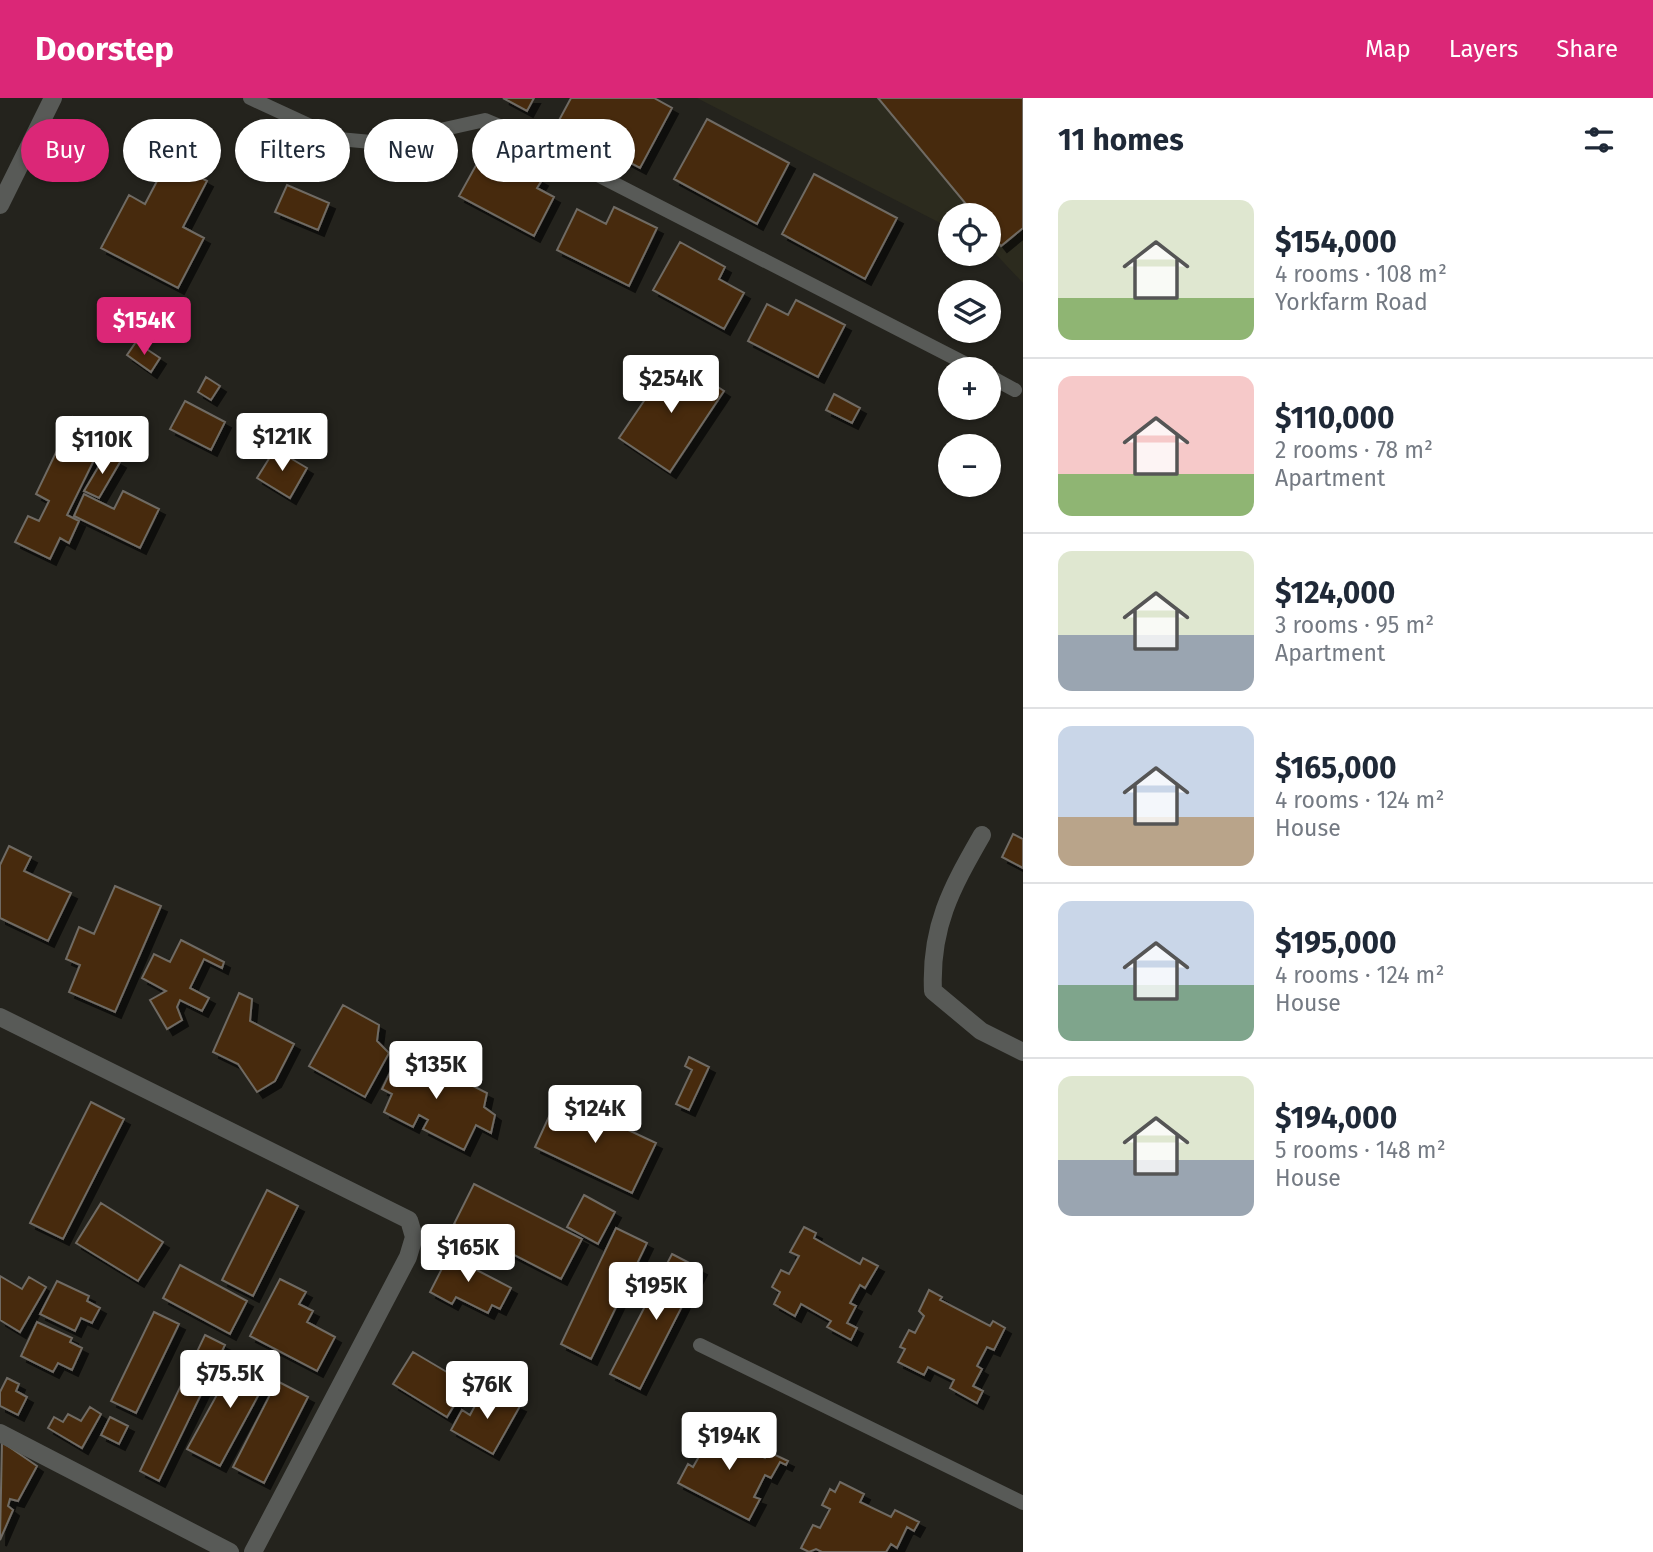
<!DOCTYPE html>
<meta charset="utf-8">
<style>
body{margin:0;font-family:"Fira Sans",sans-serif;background:#f2f2f3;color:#1f2937;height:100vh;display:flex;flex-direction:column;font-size:26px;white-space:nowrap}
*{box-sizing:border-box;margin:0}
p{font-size:23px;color:#747a83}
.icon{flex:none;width:38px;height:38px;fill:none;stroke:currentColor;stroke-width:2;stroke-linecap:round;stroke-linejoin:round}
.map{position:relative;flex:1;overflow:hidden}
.sheet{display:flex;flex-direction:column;background:#fff;width:630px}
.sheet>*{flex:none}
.guide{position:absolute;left:21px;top:21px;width:665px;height:63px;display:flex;gap:14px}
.tools{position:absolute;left:938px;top:105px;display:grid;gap:14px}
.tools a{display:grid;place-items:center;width:63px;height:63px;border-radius:50%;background:#fff;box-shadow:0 2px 5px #0004;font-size:35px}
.price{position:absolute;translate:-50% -60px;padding:0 16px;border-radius:7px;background:#fff;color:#222;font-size:23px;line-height:46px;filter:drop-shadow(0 2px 4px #0008)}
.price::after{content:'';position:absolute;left:50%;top:42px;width:21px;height:16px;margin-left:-10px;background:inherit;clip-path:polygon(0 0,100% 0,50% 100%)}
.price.on{background:#db2777;color:#fff}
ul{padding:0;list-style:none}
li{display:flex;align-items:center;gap:21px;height:175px;padding:0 35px}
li+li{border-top:2px solid #e0e1e3}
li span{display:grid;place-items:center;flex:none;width:196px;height:140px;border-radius:14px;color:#555}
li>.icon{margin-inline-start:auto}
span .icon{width:84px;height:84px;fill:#fffc;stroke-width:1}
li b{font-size:30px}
h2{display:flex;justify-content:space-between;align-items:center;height:84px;padding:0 35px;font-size:30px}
.tag{padding:0 24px;border-radius:32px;background:#fff;box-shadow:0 2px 5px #0004;font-size:24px;line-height:63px}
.tag.on{background:#db2777;color:#fff}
header{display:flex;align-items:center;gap:42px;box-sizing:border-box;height:98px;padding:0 35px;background:#db2777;color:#fff}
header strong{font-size:33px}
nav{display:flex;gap:38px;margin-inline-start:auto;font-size:24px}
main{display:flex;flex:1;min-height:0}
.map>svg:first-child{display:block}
.built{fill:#2c2b1e}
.building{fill:#472c08;stroke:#6f6a64;stroke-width:2;filter:url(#shadow)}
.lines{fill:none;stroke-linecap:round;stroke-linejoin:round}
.service{stroke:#585a57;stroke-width:14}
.minor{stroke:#585a57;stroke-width:18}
</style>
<header>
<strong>Doorstep</strong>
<nav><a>Map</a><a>Layers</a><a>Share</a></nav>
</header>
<main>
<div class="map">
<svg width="1023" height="1454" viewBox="0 0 1023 1454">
<defs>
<filter id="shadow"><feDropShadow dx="6" dy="6" stdDeviation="0" flood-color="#0009"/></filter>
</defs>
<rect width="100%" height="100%" fill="#24231d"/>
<path class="built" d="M697,0h326v185l-34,-36v-32h-39v13z"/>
<path class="building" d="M503,0h31l-7,13z
M571,0h83l18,10 -32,60 -83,-44z
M878,0h145v130l-22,18 -12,-15v-16h-14z
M707,21l82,44 -32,61 -83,-45z
M485,51l57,31 -5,8 17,9 -20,39 -75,-40z
M168,62l39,21 -24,46 21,11 -26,50 -77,-40 28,-53 16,9z
M814,76l83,44 -32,61 -83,-45z
M287,87l42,18 -11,27 -43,-18z
M614,109l43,21 -28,58 -72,-36 20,-41 29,15z
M680,144l45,25 -6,12 25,14 -20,36 -71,-39z
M796,202l49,25 -27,52 -70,-36 19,-37 21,11z
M136,244l24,16 -9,14 -24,-17z
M673,260l51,33 -54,81 -51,-34z
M206,279l14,9 -9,14 -13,-8z
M834,296l26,14 -8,15 -26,-13z
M185,303l40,21 -14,28 -41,-21z
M73,319l19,10 -10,22 14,7 -29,59 12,6 -10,22 -9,-5 -10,21 -35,-17 13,-26 11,5 10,-20 -13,-7z
M275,351l32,19 -17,30 -33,-20z
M106,356l14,8 -21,36 -15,-7z
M123,393l36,18 -19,39 -66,-32 10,-22 30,15z
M1013,736l10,5v29l-21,-11z
M9,748l22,11 -7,14 47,22 -23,48 -48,-23v-53z
M115,788l46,20 -46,106 -46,-20 11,-27 -14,-6 13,-32 15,7z
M181,842l43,22 -2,6 -18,-9 -14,29 19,10 -7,13 -22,-11 -3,7 5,13 -15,9 -17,-29 16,-9 -24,-13 12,-24 16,8z
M239,895l13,6 -2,22 44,23 -19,37 -18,11 -19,-28 -25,-12z
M343,907l36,20 -2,16 12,12 -24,44 -56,-31z
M401,952l86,43 -3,14 11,8 -4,18 -15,-8 -12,25 -41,-21 5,-9 -9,-5 -6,12 -29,-15 8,-18 -10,-5z
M689,959l20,10 -20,43 -13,-6 16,-34 -7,-4z
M558,999l98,46 -24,50 -97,-46z
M91,1004l33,17 -61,120 -33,-16z
M474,1086l108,55 -21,40 -107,-55z
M267,1092l31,16 -45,90 -31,-16z
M584,1097l31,17 -17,32 -31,-17z
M101,1105l62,39 -25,39 -62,-38z
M804,1129l12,6 -2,5 46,26 3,-6 15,8 -13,22 -5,-3 -10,18 6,3 -9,17 10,5 -6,12 -24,-13 4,-6 -30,-17 -6,12 -21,-12 6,-12 -8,-5 9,-17 8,4 10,-18 -9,-4z
M616,1130l31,15 -56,116 -30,-15z
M453,1149l22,12 -4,8 40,21 -11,21 -8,-4 -4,8 -32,-16 -4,7 -22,-12z
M672,1156l29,15 -61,120 -30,-15z
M180,1167l67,36 -17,33 -67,-36z
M0,1178l22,13 7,-12 17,10 -26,45 -20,-12z
M280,1181l26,13 -7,12 14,7 -6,11 28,15 -18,34 -67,-35z
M57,1183l32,15 -2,5 13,7 -8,15 -11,-5 -6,13 -35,-17z
M929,1192l13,7 -2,3 50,26 3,-5 12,7 -11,22 -7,-3 -10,19 5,3 -9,17 10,5 -6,12 -27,-15 4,-8 -26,-13 -4,8 -26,-13 7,-13 -5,-2 9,-17 6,3 9,-17 -5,-5z
M154,1214l25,12 -43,89 -25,-12z
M37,1224l35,16 -2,4 12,6 -10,22 -14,-7 -5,9 -32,-16z
M205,1237l20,10 -66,136 -19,-10z
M413,1254l54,32 -20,33 -54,-33z
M240,1255l32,17 -52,96 -33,-17z
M7,1280l12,6 -3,7 11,6 -9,18 -18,-9v-14z
M277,1283l31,16 -44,86 -31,-16z
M484,1291l36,17 -27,48 -42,-24 11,-20 8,5z
M90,1309l11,7 -19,34 -34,-20 6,-11 9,5 5,-8 13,7z
M110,1319l18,9 -9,18 -18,-9z
M713,1324l21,10 -4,8 35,18 4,-6 19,9 -2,4 -6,-3 -9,16 -6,-3 -11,22 6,2 -11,21 -71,-37 10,-19 5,3 11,-19 -8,-4 7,-15 6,1z
M2,1344l35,24 -19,35 -8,-2 -2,7 5,4 -13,30z
M840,1384l24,12 -4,8 31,15 4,-7 24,12 -5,9 -7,-4 -10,21 -6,-4 -5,8h-64l-6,-3 -7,3 -8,-4 12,-23 7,3 10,-19 -8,-4 8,-16 5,3z"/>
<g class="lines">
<path class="service" d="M250,0l89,41 43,4 103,-23 27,11 464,238
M989,278l26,14
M700,1247l323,158"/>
<path class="minor" d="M0,107l53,-107
M982,737c-31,54 -52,92 -49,156l48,40 42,21
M0,919l409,203 5,17 -6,20 -155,295
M0,1335l230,119"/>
</g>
</svg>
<div class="tools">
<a><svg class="icon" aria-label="locate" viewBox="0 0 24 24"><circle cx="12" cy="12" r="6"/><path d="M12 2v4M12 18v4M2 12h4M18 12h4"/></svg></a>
<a><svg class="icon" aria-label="layers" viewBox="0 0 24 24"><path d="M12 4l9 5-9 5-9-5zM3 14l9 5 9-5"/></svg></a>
<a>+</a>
<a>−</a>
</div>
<b class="price on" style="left:144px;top:259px">$154K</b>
<b class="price" style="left:671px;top:317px">$254K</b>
<b class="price" style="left:282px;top:375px">$121K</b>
<b class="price" style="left:102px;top:378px">$110K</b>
<b class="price" style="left:436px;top:1003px">$135K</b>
<b class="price" style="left:595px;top:1047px">$124K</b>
<b class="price" style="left:468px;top:1186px">$165K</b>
<b class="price" style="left:656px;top:1224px">$195K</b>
<b class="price" style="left:230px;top:1312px">$75.5K</b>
<b class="price" style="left:487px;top:1323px">$76K</b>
<b class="price" style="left:729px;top:1374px">$194K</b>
<div class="guide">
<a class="tag on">Buy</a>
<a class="tag">Rent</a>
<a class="tag">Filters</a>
<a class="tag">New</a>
<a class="tag">Apartment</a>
</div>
</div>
<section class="sheet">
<h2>11 homes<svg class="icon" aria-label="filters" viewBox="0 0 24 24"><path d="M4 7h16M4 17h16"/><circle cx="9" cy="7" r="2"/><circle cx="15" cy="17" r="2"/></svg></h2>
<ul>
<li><span style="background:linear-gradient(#dfe7d0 70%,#8fb573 0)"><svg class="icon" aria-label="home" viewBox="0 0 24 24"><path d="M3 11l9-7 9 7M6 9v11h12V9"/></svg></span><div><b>$154,000</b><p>4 rooms · 108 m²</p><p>Yorkfarm Road</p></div></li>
<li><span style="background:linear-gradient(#f6c9c9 70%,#8fb573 0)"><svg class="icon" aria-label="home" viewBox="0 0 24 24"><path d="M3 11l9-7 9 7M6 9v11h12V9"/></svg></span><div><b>$110,000</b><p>2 rooms · 78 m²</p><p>Apartment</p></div></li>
<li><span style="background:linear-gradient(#dfe7d0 60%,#9aa5b1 0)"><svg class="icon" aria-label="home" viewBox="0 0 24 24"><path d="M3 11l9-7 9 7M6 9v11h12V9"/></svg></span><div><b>$124,000</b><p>3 rooms · 95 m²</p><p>Apartment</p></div></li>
<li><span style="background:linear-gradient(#c9d6e8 65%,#b9a48a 0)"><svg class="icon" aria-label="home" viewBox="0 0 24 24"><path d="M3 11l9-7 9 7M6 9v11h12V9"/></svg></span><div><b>$165,000</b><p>4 rooms · 124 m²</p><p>House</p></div></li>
<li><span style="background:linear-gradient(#c9d6e8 60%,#7fa58c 0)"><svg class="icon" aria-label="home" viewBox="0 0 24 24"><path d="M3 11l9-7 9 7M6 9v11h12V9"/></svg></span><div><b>$195,000</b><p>4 rooms · 124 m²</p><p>House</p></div></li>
<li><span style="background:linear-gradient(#dfe7d0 60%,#9aa5b1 0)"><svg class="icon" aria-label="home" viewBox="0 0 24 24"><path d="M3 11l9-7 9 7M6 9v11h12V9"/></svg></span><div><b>$194,000</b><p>5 rooms · 148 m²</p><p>House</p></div></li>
</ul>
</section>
</main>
